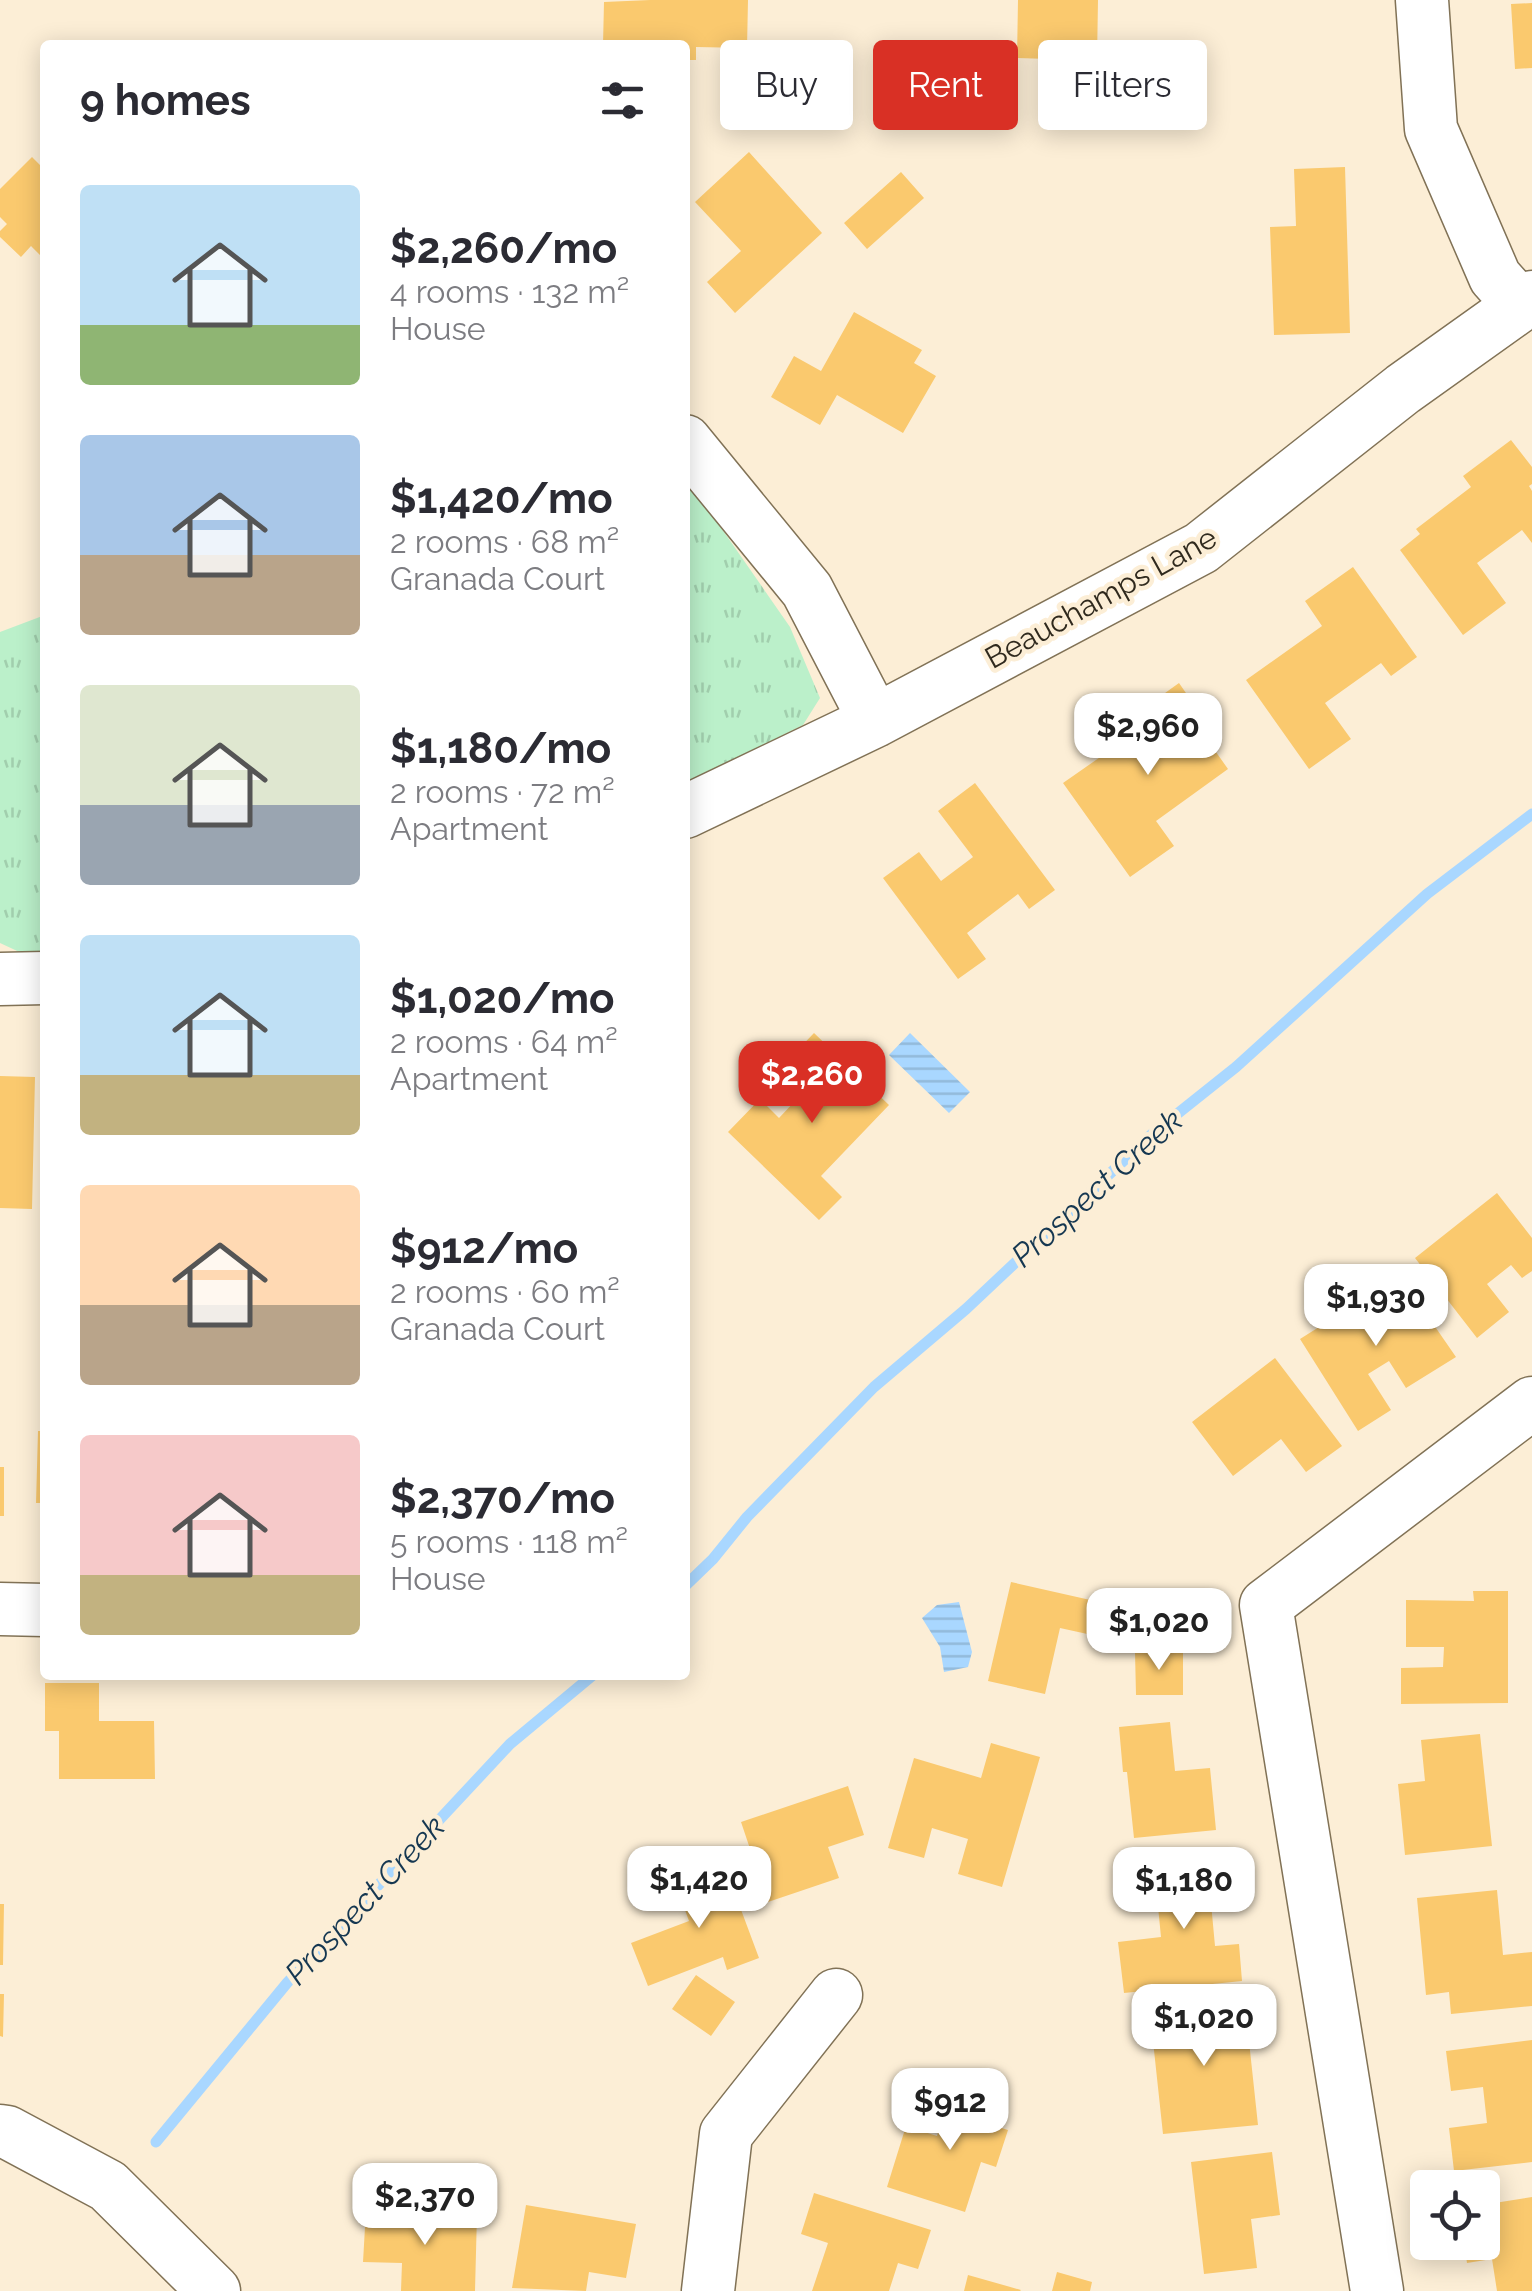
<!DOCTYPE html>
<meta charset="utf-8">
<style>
body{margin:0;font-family:Raleway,sans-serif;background:#f7f7f7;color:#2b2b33;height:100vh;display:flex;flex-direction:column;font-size:38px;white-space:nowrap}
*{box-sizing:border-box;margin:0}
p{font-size:32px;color:#7c7c81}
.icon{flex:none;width:55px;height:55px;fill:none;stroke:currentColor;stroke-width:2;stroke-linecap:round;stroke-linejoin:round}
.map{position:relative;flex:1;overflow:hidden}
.drawer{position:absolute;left:40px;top:40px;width:650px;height:1640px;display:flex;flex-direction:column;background:#fff;border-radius:10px;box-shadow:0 5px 25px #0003}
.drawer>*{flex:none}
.guide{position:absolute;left:720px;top:40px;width:660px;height:90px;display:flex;gap:20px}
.fabs{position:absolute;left:1410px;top:2170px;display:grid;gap:20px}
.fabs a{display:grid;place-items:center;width:90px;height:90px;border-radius:10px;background:#fff;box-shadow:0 5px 25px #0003;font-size:50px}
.price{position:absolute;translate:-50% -85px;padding:0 22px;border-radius:20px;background:#fff;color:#222;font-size:32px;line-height:65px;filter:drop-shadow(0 2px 5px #0008)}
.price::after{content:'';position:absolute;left:50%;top:60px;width:30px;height:22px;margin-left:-15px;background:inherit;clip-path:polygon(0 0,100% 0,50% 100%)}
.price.on{background:#d93025;color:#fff}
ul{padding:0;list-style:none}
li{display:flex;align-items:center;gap:30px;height:250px;padding:0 40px}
li span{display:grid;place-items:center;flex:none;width:280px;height:200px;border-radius:10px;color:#555}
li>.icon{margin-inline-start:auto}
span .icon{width:120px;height:120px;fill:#fffc;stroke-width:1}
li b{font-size:42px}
h2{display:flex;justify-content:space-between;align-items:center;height:120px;padding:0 40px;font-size:42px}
.tag{padding:0 35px;border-radius:10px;background:#fff;box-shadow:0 5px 25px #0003;font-size:35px;line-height:90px}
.tag.on{background:#d93025;color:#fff}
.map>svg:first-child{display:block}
.park{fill:url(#park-tufts)}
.water{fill:url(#water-rules)}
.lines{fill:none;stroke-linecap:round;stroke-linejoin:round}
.stream{stroke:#a9d7ff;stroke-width:11}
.building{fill:#fac96e}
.minor-casing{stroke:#817256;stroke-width:55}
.minor{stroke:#fff;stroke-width:52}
.labels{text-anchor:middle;stroke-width:9;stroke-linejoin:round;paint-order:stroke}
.street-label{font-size:30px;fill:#2f291d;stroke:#fceed6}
.water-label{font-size:32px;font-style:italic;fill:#153751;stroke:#fceed6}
</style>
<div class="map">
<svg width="1532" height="2291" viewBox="0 0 1532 2291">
<defs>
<pattern id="park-tufts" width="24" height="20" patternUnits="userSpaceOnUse" patternTransform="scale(2.5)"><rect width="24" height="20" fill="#bbf0ca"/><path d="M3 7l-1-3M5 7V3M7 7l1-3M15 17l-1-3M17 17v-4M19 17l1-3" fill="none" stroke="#a1cead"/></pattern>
<pattern id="water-rules" width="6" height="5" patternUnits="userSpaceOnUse" patternTransform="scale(2.5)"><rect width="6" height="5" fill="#a9d7ff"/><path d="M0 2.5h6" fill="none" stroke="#92b9da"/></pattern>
</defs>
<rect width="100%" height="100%" fill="#fceed6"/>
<path class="park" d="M685,476l105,151 30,71 -17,27 -118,59z
M45,615v341h-17l-28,-13v-311z"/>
<path class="water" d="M910,1033l60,59 -21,21 -60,-58z
M959,1602l13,50 -4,15 -24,5 -4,-25 -18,-29 15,-13z"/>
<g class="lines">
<path class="stream" d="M685,1586l28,-27 34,-42 127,-130 92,-78 186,-175 84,-67 191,-173 105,-80
M156,2142l131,-159 223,-239 83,-69"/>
</g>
<path class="building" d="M650,0h98l-1,48 -51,-1v13h-11v-15h-82l1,-43z
M1018,0h80l-1,60h-23v23l-26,-1 1,-23 -32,-1z
M1532,3v65l-17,1 -4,-65z
M749,152l73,81 -87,80 -28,-31 34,-31 -46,-49z
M32,157l13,13v90l-14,-14 -10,11 -21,-20v-6l7,-7 -7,-7v-28z
M1345,167l5,166 -76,2 -4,-108 26,-1 -2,-57z
M901,172l23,26 -57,51 -23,-26z
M854,312l68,38 -8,13 22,13 -33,57 -66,-38 -17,30 -49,-28 23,-41 27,15z
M1511,440l21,27v17l-3,2 3,5v52l-10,-13 -45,33 29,40 -43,32 -63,-85 20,-16 -4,-5 55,-42 -8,-11z
M1353,567l64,90 -26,19 -10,-13 -56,40 26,36 -42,30 -63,-89 76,-54 -17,-25z
M1179,683l39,56 -7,6 17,24 -72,52 18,25 -44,31 -67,-94 76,-53 -9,-12z
M975,783l80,107 -26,19 -11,-15 -51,39 19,26 -28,20 -75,-101 36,-26 22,29 32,-24 -35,-46z
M814,1033l75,72 -68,71 21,21 -23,23 -91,-88 32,-33 19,19 35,-37 -24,-23z
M0,1076l35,1 -3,132 -32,-1z
M1497,1193l35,45v33l-10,7 -11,-13 -24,19 22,28 -32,26 -62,-80z
M1400,1276l56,81 -50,31 -17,-27 -21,13 23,36 -33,21 -58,-92z
M1275,1358l67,88 -36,26 -25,-33 -48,37 -41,-54z
M38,1431h7v72h-9z
M0,1467h4v49h-4z
M1011,1582l97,22 -7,33 -41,-9 -15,66 -57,-13z
M1473,1591h35v112l-107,1v-36l42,-1 1,-20h-38v-47l68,1z
M1183,1651v44h-47l-1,-43z
M45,1683h54v38h55l1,58h-96v-48h-14z
M1170,1722l5,49 35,-3 6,62 -82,8 -7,-66h-4l-4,-45z
M1480,1734l12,112 -87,9 -7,-71 27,-3 -4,-41z
M991,1743l49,14 -38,130 -44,-13 10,-35 -36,-11 -8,30 -36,-10 26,-90 67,20z
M848,1786l16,49 -36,12 11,31 -71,24 -27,-80z
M1230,1858l4,43 -23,2 4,43 24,-2 3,37 -118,12 -6,-51 43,-5 -7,-71z
M724,1864l35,94 -32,12 -4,-13 -75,29 -17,-43 58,-22 -14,-38z
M1497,1890l6,65 29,-3v54l-81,8 -2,-22 -23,3 -9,-97z
M0,1904h4l-1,61h-3z
M696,1975l39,27 -24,34 -39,-27z
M0,1994h4l-1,43 -3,-1z
M1245,2004l13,121 -95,9 -13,-121z
M1532,2040v122l-78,9 -5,-43 38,-5 -4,-36 -32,4 -5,-40z
M951,2091l50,16 -6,19 13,4 -12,37 -15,-5 -16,50 -78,-25 19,-61 31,10z
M1272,2152l8,63 -29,4 6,49 -53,6 -13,-112z
M814,2193l117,37 -13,39 -20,-6 -9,28h-77l16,-48 -27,-9z
M1532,2197v94h-35l-5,-32 -25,4 -3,-21h18v-37z
M526,2205l110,19 -10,54 -37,-6 -3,19 -74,-3z
M366,2210l111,4 -2,77h-74l1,-28 -39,-1z
M1057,2272l35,10 -2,9h-38z
M968,2275l53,15 -1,1h-56z"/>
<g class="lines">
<defs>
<path id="minor" d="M1422,0l9,129 64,148 25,28
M685,441l122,149 68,131
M685,812l190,-91 326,-173 202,-159 129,-92
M0,979l45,-1
M0,1609l45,1
M0,2131l7,1 101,54 106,105
M708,2291l18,-157 110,-139
M1377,2291l-111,-686 266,-202"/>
</defs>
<use href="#minor" class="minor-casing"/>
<use href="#minor" class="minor"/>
</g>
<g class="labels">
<g class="street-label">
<text transform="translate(1101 598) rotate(-29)" y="10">Beauchamps Lane</text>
</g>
<g class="water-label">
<text transform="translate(1097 1188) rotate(-42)" y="11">Prospect Creek</text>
<text transform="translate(365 1900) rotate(-47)" y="11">Prospect Creek</text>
</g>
</g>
</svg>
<div class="fabs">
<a><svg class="icon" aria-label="locate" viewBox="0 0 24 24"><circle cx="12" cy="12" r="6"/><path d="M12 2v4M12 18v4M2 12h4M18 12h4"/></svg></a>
</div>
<b class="price" style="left:1148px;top:778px">$2,960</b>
<b class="price on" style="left:812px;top:1126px">$2,260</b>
<b class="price" style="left:1376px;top:1349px">$1,930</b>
<b class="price" style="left:1159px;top:1673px">$1,020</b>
<b class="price" style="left:699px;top:1931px">$1,420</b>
<b class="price" style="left:1184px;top:1932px">$1,180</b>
<b class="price" style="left:1204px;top:2069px">$1,020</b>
<b class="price" style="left:950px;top:2153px">$912</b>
<b class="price" style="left:425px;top:2248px">$2,370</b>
<div class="guide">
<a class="tag">Buy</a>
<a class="tag on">Rent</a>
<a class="tag">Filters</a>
</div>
<section class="drawer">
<h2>9 homes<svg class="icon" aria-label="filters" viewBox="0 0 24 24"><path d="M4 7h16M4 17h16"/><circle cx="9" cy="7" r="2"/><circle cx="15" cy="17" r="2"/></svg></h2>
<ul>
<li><span style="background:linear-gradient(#bfe0f5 70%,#8fb573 0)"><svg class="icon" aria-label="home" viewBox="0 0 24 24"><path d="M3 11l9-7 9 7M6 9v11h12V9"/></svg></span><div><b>$2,260/mo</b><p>4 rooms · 132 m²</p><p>House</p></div></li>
<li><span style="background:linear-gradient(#a9c7e8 60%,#b9a48a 0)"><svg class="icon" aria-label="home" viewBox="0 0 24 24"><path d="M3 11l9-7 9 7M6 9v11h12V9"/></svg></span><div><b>$1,420/mo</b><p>2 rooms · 68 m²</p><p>Granada Court</p></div></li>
<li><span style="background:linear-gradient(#dfe7d0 60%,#9aa5b1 0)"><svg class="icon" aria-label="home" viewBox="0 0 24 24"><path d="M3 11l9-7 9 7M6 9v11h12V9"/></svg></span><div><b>$1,180/mo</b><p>2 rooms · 72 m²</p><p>Apartment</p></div></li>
<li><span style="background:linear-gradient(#bfe0f5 70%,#c2b280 0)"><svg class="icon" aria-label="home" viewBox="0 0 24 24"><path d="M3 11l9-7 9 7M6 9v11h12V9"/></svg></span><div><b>$1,020/mo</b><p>2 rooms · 64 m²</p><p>Apartment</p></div></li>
<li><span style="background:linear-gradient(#ffd9b3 60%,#b9a48a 0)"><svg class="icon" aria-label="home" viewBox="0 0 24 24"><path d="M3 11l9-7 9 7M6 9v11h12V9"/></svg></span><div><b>$912/mo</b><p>2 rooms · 60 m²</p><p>Granada Court</p></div></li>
<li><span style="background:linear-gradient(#f6c9c9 70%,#c2b280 0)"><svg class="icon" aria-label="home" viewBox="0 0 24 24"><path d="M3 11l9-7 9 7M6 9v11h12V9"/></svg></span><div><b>$2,370/mo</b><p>5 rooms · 118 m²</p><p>House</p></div></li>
</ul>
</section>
</div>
